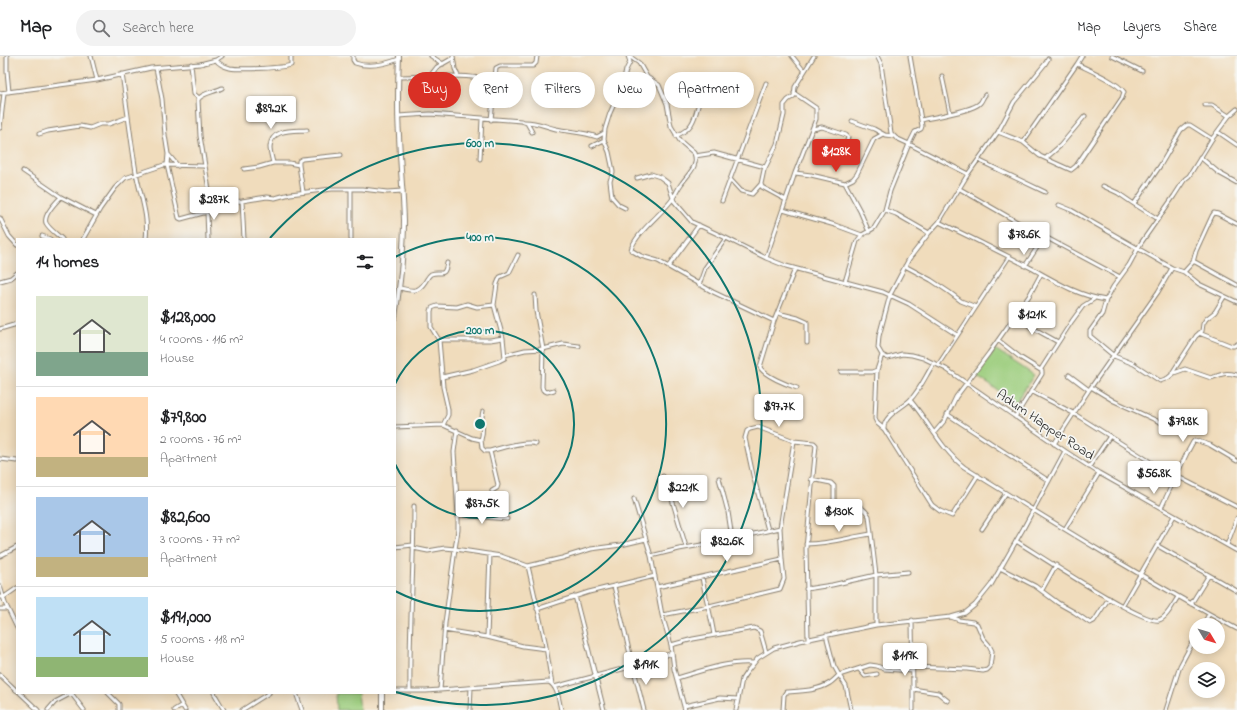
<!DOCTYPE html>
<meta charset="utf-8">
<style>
body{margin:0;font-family:"Indie Flower",sans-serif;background:#f2f2f2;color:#202124;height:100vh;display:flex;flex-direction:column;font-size:15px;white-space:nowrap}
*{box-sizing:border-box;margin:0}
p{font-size:13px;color:#757577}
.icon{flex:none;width:22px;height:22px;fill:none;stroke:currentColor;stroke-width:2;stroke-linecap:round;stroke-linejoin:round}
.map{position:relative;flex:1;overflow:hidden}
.panel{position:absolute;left:16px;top:182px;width:380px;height:456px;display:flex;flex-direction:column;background:#fff;border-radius:0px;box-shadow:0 2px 10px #0003}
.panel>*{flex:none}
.top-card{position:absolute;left:408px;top:16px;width:380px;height:36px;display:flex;gap:8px}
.needle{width:26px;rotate:128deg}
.fabs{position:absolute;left:1189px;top:562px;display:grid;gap:8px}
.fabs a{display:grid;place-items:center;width:36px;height:36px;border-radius:50%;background:#fff;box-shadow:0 2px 10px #0003;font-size:20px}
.price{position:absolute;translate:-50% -34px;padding:0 9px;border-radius:4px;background:#fff;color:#222;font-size:13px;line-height:26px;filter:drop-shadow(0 1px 2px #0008)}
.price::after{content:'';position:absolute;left:50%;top:24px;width:12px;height:9px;margin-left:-6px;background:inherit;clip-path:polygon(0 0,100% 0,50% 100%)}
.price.selected{background:#d93025;color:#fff}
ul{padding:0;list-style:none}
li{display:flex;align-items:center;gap:12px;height:100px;padding:0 20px}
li+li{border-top:1px solid #e0e0e0}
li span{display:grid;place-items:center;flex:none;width:112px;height:80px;border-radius:0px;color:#555}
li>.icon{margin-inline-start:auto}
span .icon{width:48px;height:48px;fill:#fffc;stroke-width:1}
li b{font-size:17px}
h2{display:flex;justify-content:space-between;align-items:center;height:48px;padding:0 20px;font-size:17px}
.pill{padding:0 14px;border-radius:18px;background:#fff;box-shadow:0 2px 10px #0003;font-size:14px;line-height:36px}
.pill.selected{background:#d93025;color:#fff}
header{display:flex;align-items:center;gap:24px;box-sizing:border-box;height:56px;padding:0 20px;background:#fff;border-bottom:1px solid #e0e0e0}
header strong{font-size:19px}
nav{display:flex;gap:22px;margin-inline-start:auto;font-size:14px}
.search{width:280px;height:36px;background:#f2f2f2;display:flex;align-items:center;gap:10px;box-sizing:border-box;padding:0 14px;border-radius:22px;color:#757577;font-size:15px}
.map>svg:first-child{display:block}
.green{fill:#9ccd7d;stroke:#5c744c}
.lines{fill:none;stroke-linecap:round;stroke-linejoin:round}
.street-casing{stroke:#867c6c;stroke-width:5}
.secondary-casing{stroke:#867c6c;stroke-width:6}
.street{stroke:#fff;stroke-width:3}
.secondary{stroke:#fff;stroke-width:4}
.ring{fill:none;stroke:#0f766e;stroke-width:2}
.labels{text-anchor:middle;stroke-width:3.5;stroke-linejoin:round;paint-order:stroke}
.street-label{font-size:14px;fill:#1c1c1c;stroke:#f6f6f2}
.centre{fill:#0f766e;stroke:#f6f6f2;stroke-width:2}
.ring-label{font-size:12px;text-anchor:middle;font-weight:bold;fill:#0f766e;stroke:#f6f6f2;stroke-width:3.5;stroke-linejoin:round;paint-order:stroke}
</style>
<header>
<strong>Map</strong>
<div class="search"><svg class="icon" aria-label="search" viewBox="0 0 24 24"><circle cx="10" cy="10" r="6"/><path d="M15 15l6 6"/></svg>Search here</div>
<nav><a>Map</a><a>Layers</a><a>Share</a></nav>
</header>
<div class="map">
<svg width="1237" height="654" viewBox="0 0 1237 654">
<rect width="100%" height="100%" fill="#f6f6f2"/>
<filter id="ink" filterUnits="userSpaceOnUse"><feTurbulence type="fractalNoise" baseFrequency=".025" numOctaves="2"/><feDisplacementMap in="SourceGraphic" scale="8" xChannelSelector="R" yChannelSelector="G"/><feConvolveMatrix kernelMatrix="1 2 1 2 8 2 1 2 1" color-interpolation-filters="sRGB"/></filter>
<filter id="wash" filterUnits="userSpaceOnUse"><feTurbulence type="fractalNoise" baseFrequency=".012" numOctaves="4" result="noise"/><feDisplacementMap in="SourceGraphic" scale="16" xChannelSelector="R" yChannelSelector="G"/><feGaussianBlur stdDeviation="0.9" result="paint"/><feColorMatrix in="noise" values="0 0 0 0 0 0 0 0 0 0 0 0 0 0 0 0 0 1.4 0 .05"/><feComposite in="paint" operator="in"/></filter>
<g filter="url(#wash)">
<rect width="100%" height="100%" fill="#f0dcbc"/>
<path class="green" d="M995,293l39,26 -18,27 -40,-26z
M336,637h22l2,17h-23z"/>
</g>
<g filter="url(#ink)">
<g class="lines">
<defs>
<path id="street" d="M7,0v15l2,21
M91,0l6,24
M353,0v4l2,3c14,5 31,1 44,-4
M431,0l12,8
M453,0l2,13 3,7
M629,0l10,7 8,14 12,8 8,19 4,22 9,15 14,12c5,13 -5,20 -12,30 -4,5 -7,13 -11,18 -10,13 -37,34 -40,49l10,6 17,5 55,31 61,29
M792,0l12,15
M1112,0l30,15
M216,4c3,4 10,7 14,8 10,2 53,0 61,-3v-9
M191,8l3,30 5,4
M1077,8l5,-8
M156,12l6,31 3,36 3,19
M122,18c5,33 9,66 14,98 4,23 13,44 10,67
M430,20l7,-9 16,-9
M942,20l8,37
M398,21c23,0 79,-5 98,6
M0,37l97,-13 54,-12 49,-4 16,-4 6,-4
M794,37l22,15v11l-21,54 -29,85 20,8 97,26 26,12 48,31
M1205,49h7l17,11
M1237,53l-8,7 -17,23 -23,37 -4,3 -11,17 -33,47 -12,22 -16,22 -7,13 -4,14 -12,17v5l24,20 20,8 26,17 8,-3 6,-5 11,-4 26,9c12,-4 13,-6 26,-3
M398,60l32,-2 91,7 6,2 5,9
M491,64l5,-52 4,-2h33l3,-3 1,-7
M921,64c12,-3 52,-9 59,-17 2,-2 3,-6 5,-8
M852,65l22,8 11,6 8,1
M525,66c12,0 19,4 31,7 14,3 28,3 41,8l7,-4
M0,72l4,-35
M813,73l9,-2 24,8 2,2 -3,11
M998,76l25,10 17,14 31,14 5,-4 46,-68 2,-6c-8,-11 -35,-22 -47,-28l-54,78
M1218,76l19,13
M39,78l9,-3 32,-5 10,2 10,-4h9l19,-7
M676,80c15,-7 18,-14 22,-30
M604,84l5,12 3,14 1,6 -3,9 2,16 7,8 6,3
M592,90l12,-6 1,-11 5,-16 13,-29 3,-14 4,-8 -2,-6
M695,100l19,-3 51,14
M1200,101l19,16 18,10
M1046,102l14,-12 25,-30
M480,103l2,-40
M978,104l67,32
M273,107c-1,-5 -3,-11 -3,-16 1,-19 24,-16 37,-17
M299,109v-4l3,-2 39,-4
M178,110l-10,-12 -1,11 12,53 2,1 26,-7
M244,113l15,-2 14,-4h16l10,2 4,27
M23,115l38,26
M795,117l16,2 34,8 8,-4 4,-5 17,-35 9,-5
M968,118l30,-42 16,-30 31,-38 3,-5
M637,122l14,-4 9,3 8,6 6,18 18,21 34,16
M730,123l11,12 11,3 9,-10 3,-14 13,-26 7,-29v-10l4,-5 6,-4 1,-9 19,-31
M845,127l15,28 9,21
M761,128l1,3 24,13
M1103,130l15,7 16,11
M960,133l59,34 101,54
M242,145l2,38
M722,145l44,-118
M211,146l31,-1 25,-4 8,1 15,-4 42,-5h30l25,3 16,-1
M1059,149l12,5 101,58 12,4 9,-10h2l42,23
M783,154l52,15 27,10
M885,154l11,4 33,19
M0,162l9,18 8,9
M1158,163l-24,-15 26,-38 21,-36 6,-5h3l22,14
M939,166c31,15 63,31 94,47 23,13 46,27 73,31
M42,180l8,3
M62,183c-5,-5 -13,-10 -16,-16 -3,-8 10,-21 15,-26l35,18
M83,183l17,-30 15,-21 10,-10 39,-13 40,1
M208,183l-1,-27 4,-10 -11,-66 -2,-36c3,-7 17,-8 24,-12
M351,183v-49
M1193,206l3,-11 16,-35 2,-3 4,1 19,10
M905,210l26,14 18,12 12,9 15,6
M1025,210l19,-29
M668,211l31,-42
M795,213l-21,52 -14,46c4,9 28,18 37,21
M1184,216l15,12 38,18
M0,225l11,-3 6,-5
M845,226l12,-41 5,-6 12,-7 11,-18 5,-19 19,-47 -13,-6 -5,-5 -10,-69 -4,-8
M699,229l6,-17 21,-30 40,20
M400,232c12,3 18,5 25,-6 2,-3 3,-6 6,-8 10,-4 13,5 16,-11
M535,239l1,16 7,38 -1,38 1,3 4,2 7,-2
M778,257l20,5 9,4v21
M1016,259l15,12 27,15
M0,273l17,-5
M1199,277l33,13h2l3,-2
M439,284h51l13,-2
M998,284l23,18 21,13v3l-27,43
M505,299l20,-5 18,-1 20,-5 16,2
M882,299l6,3 14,-4 10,1 11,3 23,11 119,82 34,22 138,78
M882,299l-4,-7 1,-12 11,-41 19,-36 20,-26 10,-11 29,-48 -59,-30 6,-12 6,-3 1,-3 -12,-70
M934,307c-8,12 -14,27 -24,37 -8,8 -27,16 -26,29l48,76 8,6 12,5 26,-41
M938,309l71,-108
M1041,313l31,-48 11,-15 11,-7
M877,314l-2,49 2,4 7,6
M841,316h31l5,-2 5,-15
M1172,317l24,-37 6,-5 1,-7 3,-5 9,-7 9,-15
M1069,319l20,15
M442,321l31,-7 26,-9 6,-3 -2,-20 -9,-33 3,-21 3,-7 9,-4 9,-18
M1091,331l23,14 50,23
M1031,335l42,22 84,53 80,41
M910,344c19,22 31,49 54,67 90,56 180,112 273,162
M947,358l102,67
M443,369l5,-10v-6l-5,-22 -4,-47 -8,-13v-16l1,-3 5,-2 20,1 10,-3 10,3 17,-2
M395,371l48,-2 29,13 9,2 1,8 3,3h5l8,34 -1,3 -5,3
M934,377l11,-13 11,-23 33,-44 40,-57 12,-22
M481,384c4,-12 -1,-20 2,-29
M1054,388l35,-54 69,-98 14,-24
M490,395c11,-3 36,-11 46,-7
M0,403l17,2
M1089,411l21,-31
M663,420l6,13 17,58
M719,422l9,34 4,26
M811,423l20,4 3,3v22c14,1 25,-9 35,8l7,59v50
M634,443l17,57 11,59 9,30 3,24 11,41
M1161,452l26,-55 6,-11 2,-2 15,5 27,16
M458,459l49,4
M982,473l24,-36
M1065,473l34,-56
M768,474l-15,-55 -8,-37 2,-7 3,-2 8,-2 36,14 20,2 2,2 -10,103 2,91
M1016,485c20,12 127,84 143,79 8,-2 14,-16 19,-23
M806,488c24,0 43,-7 65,-10
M1227,489l10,-27
M1158,490l79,45
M395,491l18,-2
M413,492l15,3 17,-3 10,1 3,-19v-15l-4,-63 3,-22
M0,500l17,-9
M651,500l28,-7 39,-7 62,-14
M528,510l17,75 7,43
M1000,512l35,18 23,17 16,9 16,11 4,-2 15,-23
M702,521c3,19 9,38 12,58
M0,530l5,17 12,25
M614,530l15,64 15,60
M657,531l125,-28 -2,-31 14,-87
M806,533l26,-4 44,-10 32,-3
M1042,534l14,-25
M575,540l29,114
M0,541h4l13,-9
M1191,548l18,-29
M1122,550l52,-90
M0,553h8
M537,553l52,-17 66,-16
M662,559l47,-9 71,-17 4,-10 -2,-20
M912,564l1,69 25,4 10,8
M1203,569l6,-11
M444,574l43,7 36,9 23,3
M487,581l3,-83
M671,589l22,-6 61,-11 6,3 6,21
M913,611l54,2 16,2 4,-1 3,-3 2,-16 -3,-6 -6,-7 -6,-14 -4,-2 -14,-2 -8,-3
M859,613l6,7 12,-2
M0,619l17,16
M677,622c24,-7 51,-17 76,-15
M554,631l91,-24 27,-10
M913,633v21
M440,634l5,-67 10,-74 46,7 27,10 34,-8 29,-9 30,-4 25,-6
M395,635h31l123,-9c9,5 10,19 12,28
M410,635c-1,-62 4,-124 4,-185
M20,637l18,17
M71,637l13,17
M108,637l11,11v6
M175,637l10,17
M214,637l10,17
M296,637l6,17
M684,650l36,-8 18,1
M48,654l7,-8 17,-9
M174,654l8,-5
M242,654l27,-17
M470,654l1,-22
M736,654l6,-31 4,-6 12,-15 16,-10 26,-7 76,-16 75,-8 14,-4 10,-8 16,-20 32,-56 42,-78
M783,654l1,-15 2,-3c15,-1 31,-1 44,-9 3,-2 6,-5 9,-8l-5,-9 -8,-31
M851,654l-5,-24 -7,-11 31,-10 7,1 7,3 28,2
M1166,654l14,-44 16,-30"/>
<path id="secondary" d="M395,261c5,-32 9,-64 9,-97 -1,-29 -4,-57 -5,-85 -2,-27 -1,-53 0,-79
M382,654v-17"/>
</defs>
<use href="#street" class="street-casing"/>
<use href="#secondary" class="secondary-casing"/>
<use href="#street" class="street"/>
<use href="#secondary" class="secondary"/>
</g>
</g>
<g class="ring">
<path d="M395 328A94 94 0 1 1 395 408"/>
<path d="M395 201A187 187 0 1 1 395 535"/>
<path d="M270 182A281 281 0 1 1 396 636"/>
</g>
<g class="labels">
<g class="street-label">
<text transform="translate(1046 368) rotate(34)" y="5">Adum Happer Road</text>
</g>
</g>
<circle cx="480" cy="368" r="6" class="centre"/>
<g class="ring-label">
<text x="480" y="91">600 m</text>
<text x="480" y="185">400 m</text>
<text x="480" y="278">200 m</text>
</g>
</svg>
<div class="fabs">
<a><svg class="needle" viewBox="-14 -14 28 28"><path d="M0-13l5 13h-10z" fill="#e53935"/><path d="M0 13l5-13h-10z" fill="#757577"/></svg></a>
<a><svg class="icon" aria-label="layers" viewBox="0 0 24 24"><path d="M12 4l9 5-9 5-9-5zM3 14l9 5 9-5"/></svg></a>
</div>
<b class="price" style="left:271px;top:74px">$89.2K</b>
<b class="price selected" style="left:836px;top:117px">$128K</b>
<b class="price" style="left:214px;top:165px">$287K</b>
<b class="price" style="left:1024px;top:200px">$78.6K</b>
<b class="price" style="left:1032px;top:280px">$121K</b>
<b class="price" style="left:779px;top:372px">$97.7K</b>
<b class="price" style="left:1183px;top:387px">$79.8K</b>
<b class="price" style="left:1154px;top:439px">$56.8K</b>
<b class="price" style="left:683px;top:453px">$221K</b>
<b class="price" style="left:482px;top:469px">$87.5K</b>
<b class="price" style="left:839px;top:477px">$130K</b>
<b class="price" style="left:727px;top:507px">$82.6K</b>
<b class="price" style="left:905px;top:621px">$119K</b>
<b class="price" style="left:646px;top:630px">$191K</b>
<div class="top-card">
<a class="pill selected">Buy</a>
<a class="pill">Rent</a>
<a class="pill">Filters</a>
<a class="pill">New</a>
<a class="pill">Apartment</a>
</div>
<section class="panel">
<h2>14 homes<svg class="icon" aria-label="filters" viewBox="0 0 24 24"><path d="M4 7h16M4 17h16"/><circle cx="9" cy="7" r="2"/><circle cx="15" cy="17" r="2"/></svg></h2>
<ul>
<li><span style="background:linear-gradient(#dfe7d0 70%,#7fa58c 0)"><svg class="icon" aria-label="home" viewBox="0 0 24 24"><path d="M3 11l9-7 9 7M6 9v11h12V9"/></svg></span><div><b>$128,000</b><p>4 rooms · 116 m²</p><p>House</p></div></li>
<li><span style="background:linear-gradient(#ffd9b3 75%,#c2b280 0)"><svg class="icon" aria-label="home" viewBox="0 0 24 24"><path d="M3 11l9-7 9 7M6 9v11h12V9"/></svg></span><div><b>$79,800</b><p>2 rooms · 76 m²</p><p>Apartment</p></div></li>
<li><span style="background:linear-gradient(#a9c7e8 75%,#c2b280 0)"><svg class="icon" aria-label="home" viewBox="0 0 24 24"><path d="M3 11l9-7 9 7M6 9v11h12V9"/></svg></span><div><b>$82,600</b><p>3 rooms · 77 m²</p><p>Apartment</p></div></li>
<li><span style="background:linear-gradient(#bfe0f5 75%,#8fb573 0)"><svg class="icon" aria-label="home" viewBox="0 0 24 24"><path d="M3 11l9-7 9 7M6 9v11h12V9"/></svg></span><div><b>$191,000</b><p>5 rooms · 118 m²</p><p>House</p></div></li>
</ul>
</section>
</div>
